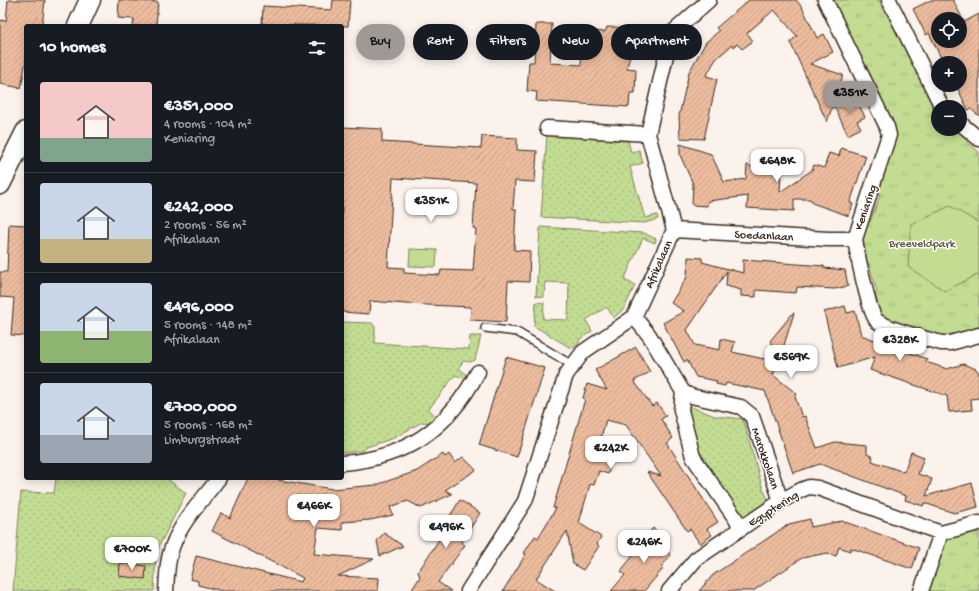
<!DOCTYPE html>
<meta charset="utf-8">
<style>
body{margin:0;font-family:"Gochi Hand",sans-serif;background:#20242c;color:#f1f3f6;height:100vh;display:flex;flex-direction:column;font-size:15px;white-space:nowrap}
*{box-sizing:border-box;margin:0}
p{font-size:13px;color:#9ea1a6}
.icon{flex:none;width:22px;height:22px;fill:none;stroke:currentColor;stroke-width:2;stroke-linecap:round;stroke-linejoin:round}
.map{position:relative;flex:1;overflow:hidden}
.details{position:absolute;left:24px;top:24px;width:320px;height:456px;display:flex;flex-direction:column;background:#171b24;border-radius:4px;box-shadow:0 2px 10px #0003}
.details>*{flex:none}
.banner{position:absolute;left:356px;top:24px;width:380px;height:36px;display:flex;gap:8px}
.controls{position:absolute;left:931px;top:12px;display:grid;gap:8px}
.controls a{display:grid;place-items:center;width:36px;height:36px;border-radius:50%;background:#171b24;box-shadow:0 2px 10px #0003;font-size:20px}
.price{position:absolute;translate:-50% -34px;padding:0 9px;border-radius:8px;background:#fff;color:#222;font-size:13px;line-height:26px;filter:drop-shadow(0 1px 2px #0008)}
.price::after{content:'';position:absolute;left:50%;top:24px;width:12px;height:9px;margin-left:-6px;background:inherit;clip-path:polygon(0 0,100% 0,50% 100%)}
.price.selected{background:#9f9995;color:#111}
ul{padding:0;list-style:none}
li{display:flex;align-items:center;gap:12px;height:100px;padding:0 16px}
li+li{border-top:1px solid #363941}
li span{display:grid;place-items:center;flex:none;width:112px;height:80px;border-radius:4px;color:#555}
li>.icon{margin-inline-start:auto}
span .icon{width:48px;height:48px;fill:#fffc;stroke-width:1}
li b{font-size:17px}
h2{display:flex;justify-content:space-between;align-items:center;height:48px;padding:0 16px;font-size:17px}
.chip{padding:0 14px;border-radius:18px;background:#171b24;box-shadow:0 2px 10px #0003;font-size:14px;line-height:36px}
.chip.selected{background:#9f9995;color:#111}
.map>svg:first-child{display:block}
.grass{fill:url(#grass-dots);stroke:#7e8358}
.park{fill:url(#park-tufts);stroke:#7e8358}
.pitch{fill:#c2dc92;stroke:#7e8358}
.building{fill:url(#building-hatch);stroke:#3b2a1e;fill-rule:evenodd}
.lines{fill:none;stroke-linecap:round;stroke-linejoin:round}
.lane-casing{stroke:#3b2a1e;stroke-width:10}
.street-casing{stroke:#3b2a1e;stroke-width:17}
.secondary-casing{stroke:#3b2a1e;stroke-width:23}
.lane{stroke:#fff;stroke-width:7}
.street{stroke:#fff;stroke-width:14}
.secondary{stroke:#fff;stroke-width:20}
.labels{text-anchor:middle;stroke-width:3;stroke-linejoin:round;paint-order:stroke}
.street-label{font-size:12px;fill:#3b2a1e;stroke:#fff}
.park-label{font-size:12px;fill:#5d563b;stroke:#fff}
</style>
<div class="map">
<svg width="979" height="591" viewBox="0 0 979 591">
<defs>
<pattern id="grass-dots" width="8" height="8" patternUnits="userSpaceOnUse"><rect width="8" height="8" fill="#c2dc92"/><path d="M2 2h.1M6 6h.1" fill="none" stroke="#a8bd7d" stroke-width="1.8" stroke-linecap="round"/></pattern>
<pattern id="park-tufts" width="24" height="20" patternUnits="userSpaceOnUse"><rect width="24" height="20" fill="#c2dc92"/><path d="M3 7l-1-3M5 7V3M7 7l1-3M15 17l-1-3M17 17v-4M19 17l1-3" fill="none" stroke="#a8bd7d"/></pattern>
<pattern id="building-hatch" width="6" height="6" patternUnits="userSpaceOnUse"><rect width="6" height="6" fill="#edbc9e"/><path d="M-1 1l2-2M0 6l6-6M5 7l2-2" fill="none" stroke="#cca288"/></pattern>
</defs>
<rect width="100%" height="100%" fill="#fbf2ec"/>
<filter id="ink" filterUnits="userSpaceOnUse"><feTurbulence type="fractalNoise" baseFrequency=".025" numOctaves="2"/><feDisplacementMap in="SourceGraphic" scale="8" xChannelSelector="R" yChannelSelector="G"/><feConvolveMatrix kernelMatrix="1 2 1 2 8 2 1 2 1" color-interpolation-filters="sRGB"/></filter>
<g filter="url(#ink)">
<path class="grass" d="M547,135l81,6 3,11 8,-2 4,13 -13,4 15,51 12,-3 1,4 -13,4 -104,-6z
M540,227l104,6 12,6 -1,4 -12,-5 -19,42 11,5 -11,24 -11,9 -5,-10h-3l-19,12 6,11 -13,9v3l-5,5 -5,-1 -35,-21 2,-24 8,1 -1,16 25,1 1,-37 -24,-1 -1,15 -8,-1z
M342,322l30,1 3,4v16l94,6 1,-13h11l-6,24 -5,2 -7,-1 -4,7 8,7v5l-12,-5 -26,34 8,9 -5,5 -10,-1 -28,16 -27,9 -4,4 -21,2z
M681,403l34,13 28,3 19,67 7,16 -26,17 -47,-73z
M56,478h110l20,15 -30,59 -2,39h-141l8,-99 33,1z"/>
<path class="park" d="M830,0h49l5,12 7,2 47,95v20h22l7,6v7l12,10v179l-29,8 -68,-20 -9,-21 4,-6 -8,-28 -5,-4 -4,-13 4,-23 6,-2 10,-26 -3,-8 16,-44z
M979,528v63h-53l18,-48 7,-7z"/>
<path class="pitch" d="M950,206l29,17v51l-34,17 -37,-24 3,-43z
M410,249l27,1 -1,17 -27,-1z"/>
<path class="building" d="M8,0h37l-3,26h-16v35l-5,27 -21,-4v-64l6,1z
M119,0l39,2 -2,24h-23l1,-7 -16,-1z
M333,0h17l-2,26 -86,-2 1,-18 69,4z
M749,0h47l6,7 15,31 7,-4 9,18 -23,12 33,11 -16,47 -37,-80 7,-6 -23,-26 -27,23 6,8 -11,8 -5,-5 -4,3 -1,-2 -16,14 -10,17 11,3 -13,60 -24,-1 -1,-22 10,-44 17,-30 13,-11 -3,-3z
M931,0h22l11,22 15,-8v102l-8,-7 -3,1 -12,-25h4v-22h-15l-2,-4 -1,1 -13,-27 -3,2 -13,-26zM938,19h22v22h-22z
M536,24h16l-2,39 31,2 2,-35 22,2 2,-5 29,1 -9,40 9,1 -1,24h-5l-1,14 -93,-6 1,-9 -10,-1 2,-29h5z
M851,97l4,8 3,-2 7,14 -8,4 4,7 -13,7 -14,-29z
M342,127l40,2v13l99,6 1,-12 35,2v12l20,1 -2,31 -20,-1 -2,28h3l-2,41 16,1 -1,31 -21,-1 -2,41 -36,-2 1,-13 -65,-3 -36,-3 -1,13 -27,-2zM393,178l83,5 -3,45 3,1 -3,42 -32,-1 -1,5 -36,-2v-5l-16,-1z
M680,144l31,10 13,28 22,-3 1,-14 18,6 16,1 -1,20 32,-22 2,-5 10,3 5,-15 10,3 2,-8 25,8 -16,47 3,1 -4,12 -37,-13 1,-2 -4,-2h-15v12l-47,-3 1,-12 -40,5 -1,5 -15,-1 1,-21 -13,-29z
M9,224l17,1v111l-15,-1 3,-37 -14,-1v-25h7z
M688,257l14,1v4l41,11v-13l81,6v2l21,2 3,16 -13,3 -38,-2 -1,6 -40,-3v7l-15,-1v-6l-15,-4 1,-15 -40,59 8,15 25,5 1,-11 14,3 -3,10 46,10 -5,13 24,19 -2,3 7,20 3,-1 12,32 18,-6 32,3v9l6,3 -1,4 32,11 7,-20 13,5 -6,17 14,5 -6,17 46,-13 6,24 -24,6 -30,-10 -1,3 -18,-6 1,-4 -86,-32 -27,9 -28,-82 -39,-8 -1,3 -9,-2 1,-3 -21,-4 -9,-17 -3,2 -21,-39 21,-12 -13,-8 16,-26z
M845,306l2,7 8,-2 6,24 66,24 -1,3 21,7 16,-5 13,5 3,4v25l-8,1 1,11 -23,2 -2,-16 -77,-26 5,-13 -37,11 -14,-56z
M793,313h1l-14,45 -10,-17z
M636,347l14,25 -16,9 18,25 5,-3 9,13 -5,3 12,19 -6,5 51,79 -11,7 5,6 -12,9 -10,-15 -3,2 -40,-59 14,4 -35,-51 -20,-5 -10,35 16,5 -4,14 -9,-3 -5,14 -4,-1 -11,39 22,14 -4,7 2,2 -16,24 -10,-6 -6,-33 -31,48 19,12h-52l23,-37 -2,-1 11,-17 3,2 18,-30h-3l32,-109 -2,-1 4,-14 20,6 -12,-20z
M506,357l39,11 -28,89 -38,-12z
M443,454l2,3 4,-3 6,9 8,-6 13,13 -31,20 7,4 -31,14 -13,-7 -18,6 3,8 -23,5 -28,2v8l-24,-2 -4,26 60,5 -36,17 41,2 -1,13h-156l-24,-6v-4l-8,-2 6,-23 105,26 2,-4 -91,-47 9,-18 9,5 18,-40h31l-1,2 54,9 44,-4 41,-14z
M460,500l20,13 -19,30 4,2 -27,37 13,9h-40l9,-14 -2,-5 31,-48 -6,3z
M810,519l1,8 31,-6 77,27 -7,21 -61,-21 -1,3 -11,-4 -3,9 -9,-3 -25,5 -49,33h-54l14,-16 76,-51z
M653,528l15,13 -7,5 10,9 -10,12 2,2 -19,22h-33l14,-16 -4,-3 2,-4 21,-25 -2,-2z
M384,533l19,13 -23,10 -3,-15z
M120,563l26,3 -1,13 -26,-3z"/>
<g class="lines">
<defs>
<path id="lane" d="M485,328l32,4 55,33"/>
<path id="street" d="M825,0l62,127 2,8 -34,104c2,13 14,75 22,82 10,8 50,18 64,22h9l29,-8
M889,0l53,107
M960,123l19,16
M547,128l101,6
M674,230l154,9h27
M634,317l15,18 34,57 8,4 50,11 11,9 29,85
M683,392l-2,18 12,47 49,71
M342,463c64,-5 106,-34 136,-91
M941,533l38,-10
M166,591c1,-15 1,-32 7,-46 8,-23 31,-47 46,-67
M468,591l57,-90 41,-126 17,-23 51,-35 40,-87 -26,-96 23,-100 38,-34
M669,591l27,-32 85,-58 20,-11 8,-3 9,1 123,45
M921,591l20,-58"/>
<path id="secondary" d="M78,26l12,-26
M0,184l26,-52"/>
</defs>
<use href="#lane" class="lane-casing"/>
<use href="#street" class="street-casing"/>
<use href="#secondary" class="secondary-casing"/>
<use href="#lane" class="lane"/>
<use href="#street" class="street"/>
<use href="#secondary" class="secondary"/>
</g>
</g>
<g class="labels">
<g class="street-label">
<text transform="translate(865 207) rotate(-71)" y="4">Keniaring</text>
<text transform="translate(764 235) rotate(3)" y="4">Soedanlaan</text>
<text transform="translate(658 264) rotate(-66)" y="4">Afrikalaan</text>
<text transform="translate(766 458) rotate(71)" y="4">Marokkolaan</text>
<text transform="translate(773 508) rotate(-32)" y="4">Egyptering</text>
</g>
<g class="park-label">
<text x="922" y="247">Breeveldpark</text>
</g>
</g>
</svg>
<div class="controls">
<a><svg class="icon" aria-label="locate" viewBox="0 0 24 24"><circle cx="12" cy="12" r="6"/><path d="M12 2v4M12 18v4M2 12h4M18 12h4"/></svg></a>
<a>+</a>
<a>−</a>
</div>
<b class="price selected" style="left:850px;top:115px">€351K</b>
<b class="price" style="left:777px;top:183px">€648K</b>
<b class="price" style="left:431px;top:223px">€351K</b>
<b class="price" style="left:900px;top:362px">€328K</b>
<b class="price" style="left:791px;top:379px">€569K</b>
<b class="price" style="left:611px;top:470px">€242K</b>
<b class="price" style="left:314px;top:528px">€466K</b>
<b class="price" style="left:446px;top:549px">€496K</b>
<b class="price" style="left:644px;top:564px">€246K</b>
<b class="price" style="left:132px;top:571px">€700K</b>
<div class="banner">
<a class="chip selected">Buy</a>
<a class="chip">Rent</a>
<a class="chip">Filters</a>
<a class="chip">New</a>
<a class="chip">Apartment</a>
</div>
<section class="details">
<h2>10 homes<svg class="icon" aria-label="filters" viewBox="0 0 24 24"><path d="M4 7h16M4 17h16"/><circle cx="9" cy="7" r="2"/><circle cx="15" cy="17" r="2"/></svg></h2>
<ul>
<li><span style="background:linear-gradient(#f6c9c9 70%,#7fa58c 0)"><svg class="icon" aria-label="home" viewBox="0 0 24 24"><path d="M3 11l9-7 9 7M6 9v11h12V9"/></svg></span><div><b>€351,000</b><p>4 rooms · 104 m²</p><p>Keniaring</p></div></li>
<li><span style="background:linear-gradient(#c9d6e8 70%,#c2b280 0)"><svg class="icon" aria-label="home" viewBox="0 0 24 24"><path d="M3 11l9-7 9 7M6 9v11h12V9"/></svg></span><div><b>€242,000</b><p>2 rooms · 56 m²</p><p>Afrikalaan</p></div></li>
<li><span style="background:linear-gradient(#c9d6e8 60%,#8fb573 0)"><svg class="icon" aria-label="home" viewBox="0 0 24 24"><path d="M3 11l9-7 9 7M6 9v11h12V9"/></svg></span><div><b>€496,000</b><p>5 rooms · 148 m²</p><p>Afrikalaan</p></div></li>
<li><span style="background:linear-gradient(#c9d6e8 65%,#9aa5b1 0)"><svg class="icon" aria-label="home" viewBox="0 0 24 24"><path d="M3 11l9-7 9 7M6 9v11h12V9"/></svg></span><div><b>€700,000</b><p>5 rooms · 168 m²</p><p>Limburgstraat</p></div></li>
</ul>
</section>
</div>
